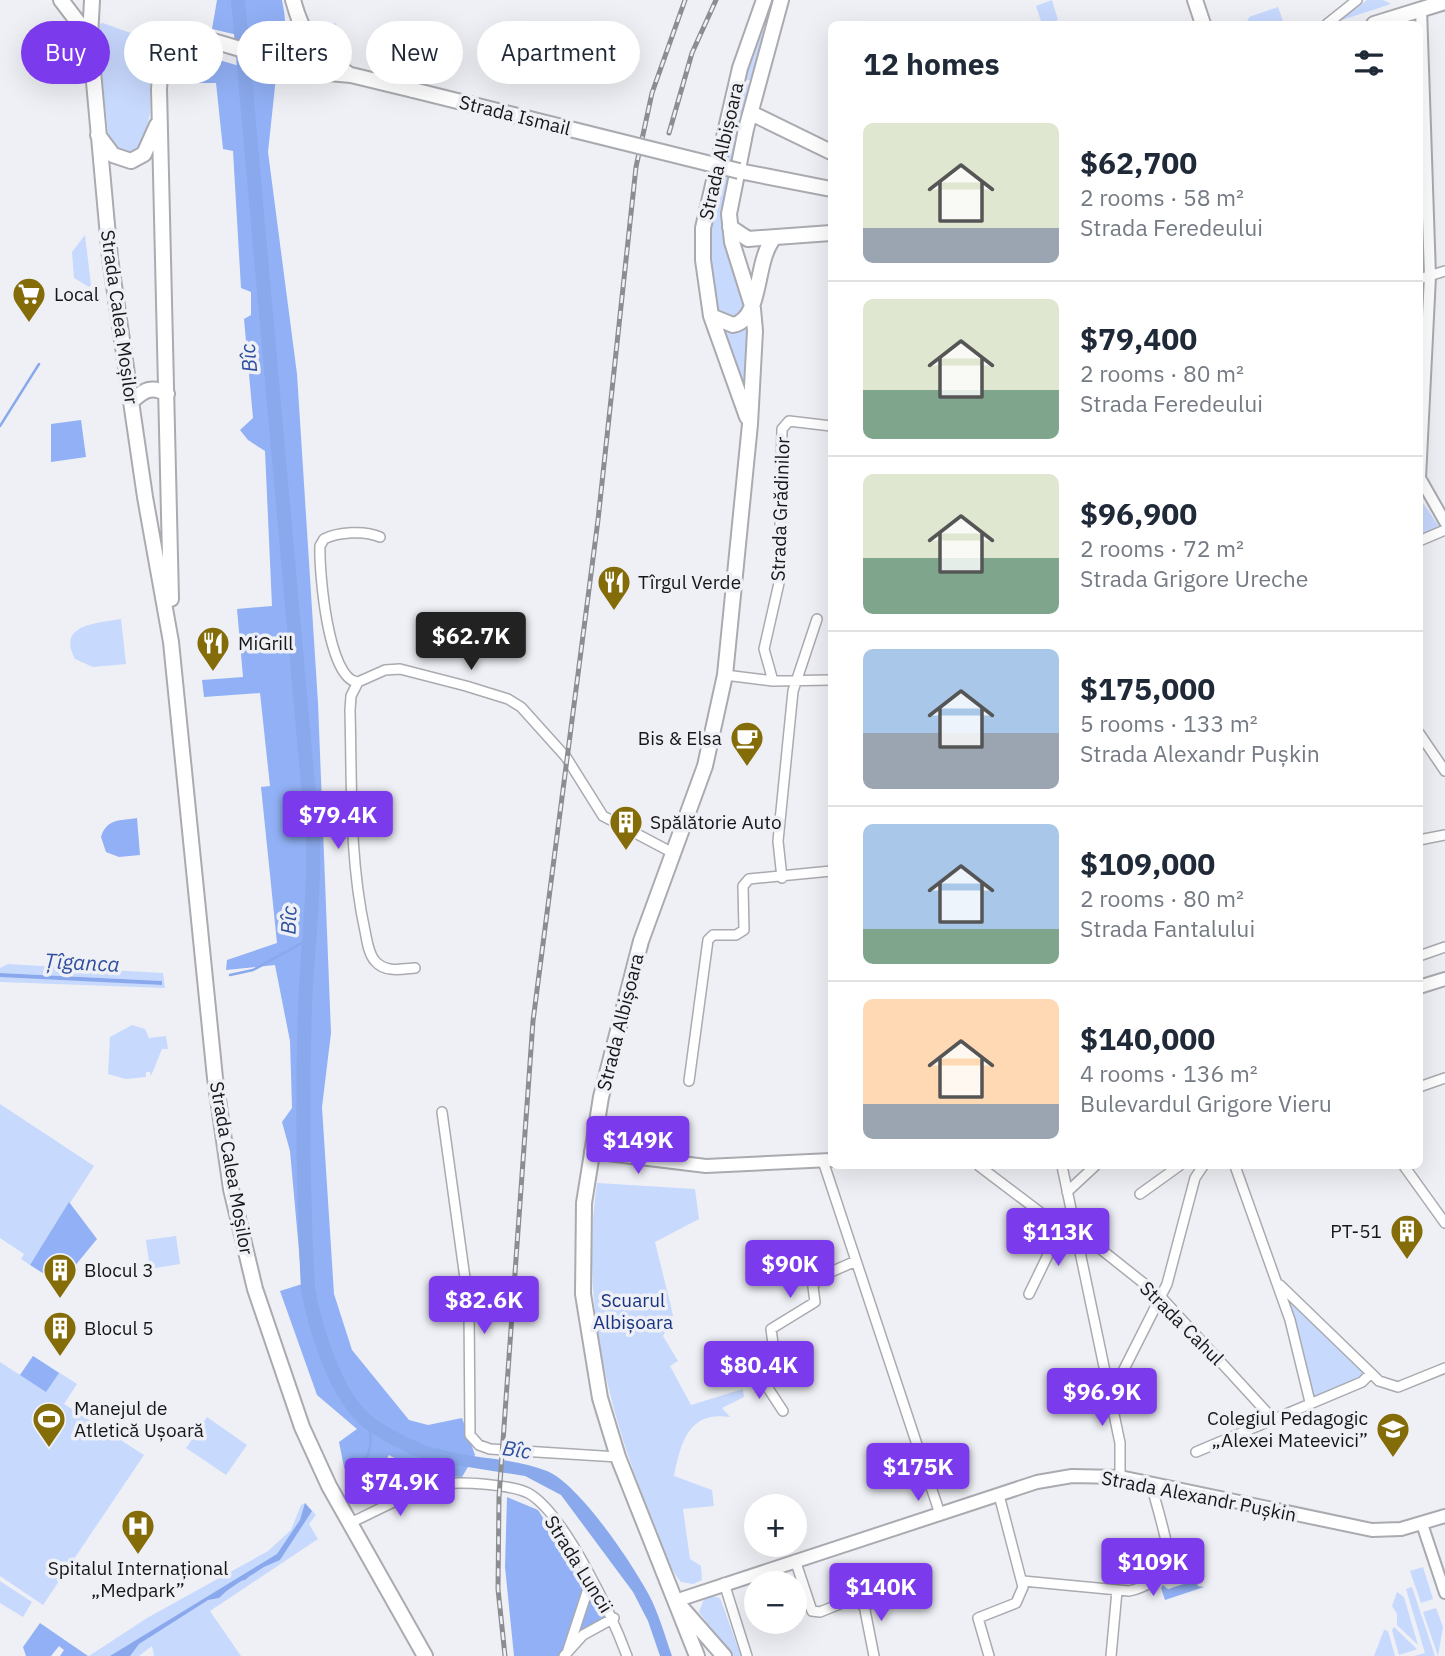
<!DOCTYPE html>
<meta charset="utf-8">
<style>
body{margin:0;font-family:"IBM Plex Sans",sans-serif;background:#f6f6f7;color:#1f2937;height:100vh;display:flex;flex-direction:column;font-size:26px;white-space:nowrap}
*{box-sizing:border-box;margin:0}
p{font-size:23px;color:#747a83}
.icon{flex:none;width:38px;height:38px;fill:none;stroke:currentColor;stroke-width:2;stroke-linecap:round;stroke-linejoin:round}
.map{position:relative;flex:1;overflow:hidden}
.sheet{position:absolute;left:828px;top:21px;width:595px;height:1148px;display:flex;flex-direction:column;background:#fff;border-radius:10px;box-shadow:0 7px 28px #0002}
.sheet>*{flex:none}
.banner{position:absolute;left:21px;top:21px;width:665px;height:63px;display:flex;gap:14px}
.controls{position:absolute;left:744px;top:1494px;display:grid;gap:14px}
.controls a{display:grid;place-items:center;width:63px;height:63px;border-radius:50%;background:#fff;box-shadow:0 7px 28px #0002;font-size:35px}
.price{position:absolute;translate:-50% -60px;padding:0 16px;border-radius:7px;background:#7c3aed;color:#fff;font-size:23px;line-height:46px;filter:drop-shadow(0 2px 4px #0008)}
.price::after{content:'';position:absolute;left:50%;top:42px;width:21px;height:16px;margin-left:-10px;background:inherit;clip-path:polygon(0 0,100% 0,50% 100%)}
.price.selected{background:#222;color:#fff}
ul{padding:0;list-style:none}
li{display:flex;align-items:center;gap:21px;height:175px;padding:0 35px}
li+li{border-top:2px solid #e0e1e3}
li span{display:grid;place-items:center;flex:none;width:196px;height:140px;border-radius:10px;color:#555}
li>.icon{margin-inline-start:auto}
span .icon{width:84px;height:84px;fill:#fffc;stroke-width:1}
li b{font-size:30px}
h2{display:flex;justify-content:space-between;align-items:center;height:84px;padding:0 35px;font-size:30px}
.tag{padding:0 24px;border-radius:32px;background:#fff;box-shadow:0 7px 28px #0002;font-size:24px;line-height:63px}
.tag.selected{background:#7c3aed;color:#fff}
.map>svg:first-child{display:block}
.green{fill:#c8d9fe}
.forest{fill:#91b0f5}
.water{fill:#8aa9ed}
.lines{fill:none;stroke-linecap:round;stroke-linejoin:round}
.stream{stroke:#8aa9ed;stroke-width:2.5}
.river{stroke:#8aa9ed;stroke-width:14}
.minor-casing{stroke:#a9abb0;stroke-width:12}
.tertiary-casing{stroke:#a9abb0;stroke-width:14}
.secondary-casing{stroke:#a9abb0;stroke-width:16}
.primary-casing{stroke:#a9abb0;stroke-width:18}
.minor{stroke:#fff;stroke-width:9}
.tertiary{stroke:#fff;stroke-width:10}
.secondary{stroke:#fff;stroke-width:12}
.primary{stroke:#fff;stroke-width:14}
.rail-casing{stroke:#8c8d91;stroke-width:5}
.rail{stroke:#eef0f5;stroke-width:2.5;stroke-dasharray:8;stroke-linecap:butt}
.primary-bridge-casing{stroke:#a9abb0;stroke-width:18;stroke-linecap:butt}
.primary-bridge{stroke:#fff;stroke-width:14}
.labels{text-anchor:middle;stroke-width:7;stroke-linejoin:round;paint-order:stroke}
.street-label{font-size:19px;fill:#171719;stroke:#eef0f5}
.poi-label{font-size:19px;fill:#171719;stroke:#eef0f5;text-anchor:start}
.park-label{font-size:19px;fill:#183381;stroke:#eef0f5}
.water-label{font-size:21px;font-style:italic;fill:#2f4f9f;stroke:#eef0f5}
</style>
<div class="map">
<svg width="1445" height="1656" viewBox="0 0 1445 1656">
<rect width="100%" height="100%" fill="#eef0f5"/>
<path class="green" d="M1052,0l6,20 -4,1v3h-12l-6,-18z
M1367,0h16l8,4 -52,17z
M1278,7l6,17h-38l3,-7z
M103,23l47,17v74l-10,38 -19,3 -12,-13 -10,-97 1,-21z
M335,23l15,22 -3,8 -22,-3 -9,-15 6,-9z
M760,29l5,2 -12,50 -9,-2z
M747,84l4,2 -26,157 18,62 -1,6 -11,7 -11,-2c-32,-53 8,-172 22,-229z
M85,235l6,50 -2,2 -15,-9 -2,-26z
M749,328l-3,59 -25,-56 12,2z
M1421,500l20,29 -22,9v-33z
M121,619l5,45 -33,3 -18,-8c-19,-35 23,-36 46,-40z
M8,964l155,9 2,15 -165,-6v-5h22l139,8v-4l-161,-8v-5z
M132,1025l13,4 4,9 17,-2 2,13h-6l-11,27 -1,-4h-4v5l-20,2 -18,-5 2,-37z
M0,1104l94,62 -64,99 -9,-6 3,-5 -24,-16z
M597,1183l98,6 4,30 -44,23 18,73 -10,21 15,25 -8,5 21,39 52,-16 1,8 -22,11 8,9c-41,-6 -49,24 -56,59l38,14 2,16 -31,3 7,50 11,7 1,14 -9,4 -12,-2c-15,-17 -22,-47 -31,-68 -43,-106 -70,-216 -53,-331z
M176,1236l4,28 -30,5 -4,-29z
M1290,1302l8,3 71,69 -57,25 -23,-89z
M33,1356l44,28 -13,20 80,51 -101,150 -43,-29v-214l20,13z
M207,1417l40,28 -21,30 -40,-27z
M305,1503l11,12 -7,9 9,15 -108,72 31,45h-87l-2,-10 -13,10h-50l58,-38 121,-67 23,-21 10,-25z
M1423,1567l10,32 -12,4 -11,-32z
M0,1581l32,21 -9,15 -23,-14z
M1412,1587l23,69h-21l11,-3 -19,-64z
M1397,1592l7,5 14,48 -21,-20v-11l-5,-8z
M712,1596l8,2 21,58h-9l-33,-44 5,-13z
M1436,1608l7,19 -5,29 -15,-44z
M1394,1627l23,22 -2,1 -16,5 -7,-25z
M1384,1630l4,1 7,25h-21z"/>
<path class="forest" d="M217,0h65c3,17 7,31 -6,44l-64,-15z
M206,56l70,21 -8,75 29,222 21,329 13,330 -9,74 12,187 18,56 57,70 19,5 34,-7 13,37 -13,22 -37,-2 -36,-20 -17,28 -18,9 -10,-25 -5,-25 18,-13 -40,-34 -37,-104 22,-7 -12,-133 -8,-29 10,-14 -2,-67 -15,-76 -49,5 1,-10 50,-17 -16,-156 9,-1 -10,-93 -56,4 -2,-17 41,-3 -6,-68 35,-3 -7,-155 -17,-11 -8,-10 13,-12 -9,-99 7,-4v-23l-10,-4 -8,-137 -10,-2 -7,-66h-43l10,-21z
M81,420l5,37 -35,5v-38z
M137,818l3,37 -21,2 -13,-5 -5,-15c6,-19 19,-16 36,-19z
M69,1202l28,37 -37,45 -30,-19z
M33,1356l26,17 -13,19 -26,-17z
M507,1497l31,13 68,106 -36,24 -12,16h-44l-9,-89z
M1196,1580l2,6 6,1 -39,13 -4,-12 2,-3 5,4z
M40,1623l48,33h-28l4,-6 -5,-4 -8,10h-25l-3,-9z"/>
<path class="water" d="M0,973l162,8v4l-162,-8z
M437,1448c36,12 76,9 110,23 32,13 85,92 102,124 10,19 16,41 23,61h-12l-12,-35 -15,-29 -72,-97 -36,-19 -76,-12 -25,-11z
M305,1503l7,8 -32,49 -23,10 -12,10 -8,1 -18,17 -11,2 -69,44 -9,12h-20l167,-102 23,-34z"/>
<g class="lines">
<path class="stream" d="M0,426l39,-62
M230,975l23,-5 56,-31
M353,1475c17,-16 21,-31 15,-53
M251,1574l15,-10
M227,1589l15,-10"/>
<path class="river" d="M238,0l75,841c2,55 -6,109 -8,165 -3,95 -2,189 3,283 7,39 28,108 60,133 21,16 49,28 73,37"/>
<defs>
<path id="minor" d="M1327,24l30,-24
M1419,279l26,-8
M380,537c-15,-7 -42,-5 -56,2l-4,7c-1,25 8,135 38,136l27,-12 15,-1 66,17 42,13 13,8 45,50 37,59 70,37
M1419,541l26,-11
M725,675l48,6 58,-1
M773,681l-9,-32 15,-66 3,-154 7,-8 42,5
M358,682l-7,14 -1,14c2,74 -1,148 15,221 2,9 3,22 10,30 10,12 27,8 40,7
M1419,733l26,38
M1419,840l26,-5
M782,878l-4,-37 15,-150 24,-72
M1419,956l26,-9
M689,1081l19,-141 5,-5h23l8,-5 -1,-44 6,-7 82,-8
M1419,1087l26,-9
M442,1112l27,195 1,128 9,10 11,4 128,8
M823,1161l117,353
M979,1166l82,62 27,11 73,58 111,121
M1062,1166l58,277v34
M1235,1166l55,154 20,82
M1404,1166l41,57
M1067,1192l28,-26
M1140,1194l39,-28
M1280,1285l91,88
M1029,1294l32,-66
M1111,1395l56,-111 28,-106 8,-12
M783,1411l-23,-35 14,-25 -3,-22 44,-27 -2,-15 4,-9 39,-17
M1196,1452l166,-70 9,-9 8,8 19,6 47,-19
M350,1523c29,-13 62,-33 94,-39 18,-3 68,1 84,9 36,19 85,125 99,163
M795,1560l17,51 8,1 42,-17 12,61
M1023,1581l106,10c14,-3 37,-14 40,-30 1,-13 -14,-61 -18,-77
M724,1583l23,73
M863,1606l53,-16
M568,1650l21,-64 -1,-11
M564,1656l19,-21 31,-17
M989,1656l-11,-38 38,-15 7,-16 -24,-92
M1111,1656l6,-65"/>
<path id="tertiary" d="M1421,9l9,267 -10,202 25,44
M1422,1524l23,69"/>
<path id="secondary" d="M1419,987l26,-8
M591,1152l115,14 125,-6
M675,1601l362,-119 35,-6 48,1 252,53 29,-1 44,-13"/>
<path id="primary" d="M61,0l29,38 20,220 35,239 26,145 44,436 16,111 24,100 47,138 27,59 96,170
M293,0c9,34 23,56 54,73
M1195,0l8,24
M1374,24l71,-22
M90,37l2,-37
M271,56l20,-11 8,-24
M751,113l80,39
M98,135l15,20 18,6 13,-7 13,-29
M739,171l92,18
M730,227l18,12 83,-6
M711,316l22,9c30,-6 21,-64 41,-87
M132,401c12,-11 20,-16 35,-7
M747,417l-36,-101 -8,-56v-32l37,-160 24,-68
M171,599l-12,-510 2,-26 5,-12 8,-7 26,-7 117,35 34,3 62,15
M681,1607l43,49
M697,1656l-79,-199 -18,-59 -17,-104 1,-91 17,-106 40,-156 64,-175 20,-91 25,-251 5,-93 -2,-22 -21,-67 -3,-28 17,-85 35,-129"/>
</defs>
<use href="#minor" class="minor-casing"/>
<use href="#tertiary" class="tertiary-casing"/>
<use href="#secondary" class="secondary-casing"/>
<use href="#primary" class="primary-casing"/>
<use href="#minor" class="minor"/>
<use href="#tertiary" class="tertiary"/>
<use href="#secondary" class="secondary"/>
<use href="#primary" class="primary"/>
<defs>
<path id="rail" d="M669,133l23,-80 24,-53
M505,1656l-7,-67 1,-92 34,-476 65,-501 38,-353 16,-74 33,-93"/>
</defs>
<use href="#rail" class="rail-casing"/>
<use href="#rail" class="rail"/>
<defs>
<path id="primary-bridge" d="M413,90l326,81"/>
</defs>
<use href="#primary-bridge" class="primary-bridge-casing"/>
<use href="#primary-bridge" class="primary-bridge"/>
</g>
<defs>
<symbol id="supermarket-pin" viewBox="-11 -11 22 30"><path d="M0 17L-7.5 6A9.5 9.5 0 1 1 7.5 6Z" fill="#846c08" stroke="#eef0f5"/><path d="M-6-5.5h2.5l.6 2H6L4.5 2H-2.5L-4.4-4H-6ZM-1.5 3.2a1.3 1.3 0 1 0 .1 0ZM3 3.2a1.3 1.3 0 1 0 .1 0Z" fill="#fff"/></symbol>
<symbol id="restaurant-pin" viewBox="-11 -11 22 30"><path d="M0 17L-7.5 6A9.5 9.5 0 1 1 7.5 6Z" fill="#846c08" stroke="#eef0f5"/><path d="M-5-6h1v4h1v-4h1v4h1v-4h1v5L-1.5 .5V6h-2V.5L-5-1ZM5-6V6H3V1.5H1.5Q1.5-4 5-6Z" fill="#fff"/></symbol>
<symbol id="cafe-pin" viewBox="-11 -11 22 30"><path d="M0 17L-7.5 6A9.5 9.5 0 1 1 7.5 6Z" fill="#846c08" stroke="#eef0f5"/><path d="M-5.5-4.5H6V0H3Q3 3.5 0 3.5H-2.5Q-5.5 3.5-5.5 0ZM3-3.2v2h1.7v-2ZM-6 4.5H4V6H-6Z" fill="#fff"/></symbol>
<symbol id="building-pin" viewBox="-11 -11 22 30"><path d="M0 17L-7.5 6A9.5 9.5 0 1 1 7.5 6Z" fill="#846c08" stroke="#eef0f5"/><path d="M-4-6H4V6H1V3H-1V6H-4ZM-2.5-4.3h1.7v1.8h-1.7ZM.8-4.3h1.7v1.8H.8ZM-2.5-1h1.7V.8h-1.7ZM.8-1h1.7V.8H.8Z" fill="#fff"/></symbol>
<symbol id="stadium-pin" viewBox="-11 -11 22 30"><path d="M0 17L-7.5 6A9.5 9.5 0 1 1 7.5 6Z" fill="#846c08" stroke="#eef0f5"/><path d="M0-5a6.5 5 0 1 0 0 10a6.5 5 0 1 0 0-10ZM-3.5-1.8h7v3.6h-7Z" fill="#fff"/></symbol>
<symbol id="university-pin" viewBox="-11 -11 22 30"><path d="M0 17L-7.5 6A9.5 9.5 0 1 1 7.5 6Z" fill="#846c08" stroke="#eef0f5"/><path d="M0-5L7-2L0 1L-7-2ZM-4 1L0 2.5L4 1V4Q0 6-4 4Z" fill="#fff"/></symbol>
<symbol id="hospital-pin" viewBox="-11 -11 22 30"><path d="M0 17L-7.5 6A9.5 9.5 0 1 1 7.5 6Z" fill="#846c08" stroke="#eef0f5"/><path d="M-5-5h3v3.5h4V-5h3V5h-3V1.5h-4V5h-3Z" fill="#fff"/></symbol>
</defs>
<g fill-rule="evenodd">
<use href="#supermarket-pin" x="10" y="275" width="38" height="52"/>
<use href="#restaurant-pin" x="595" y="563" width="38" height="52"/>
<use href="#restaurant-pin" x="194" y="624" width="38" height="52"/>
<use href="#cafe-pin" x="728" y="719" width="38" height="52"/>
<use href="#building-pin" x="607" y="803" width="38" height="52"/>
<use href="#building-pin" x="1388" y="1212" width="38" height="52"/>
<use href="#building-pin" x="41" y="1251" width="38" height="52"/>
<use href="#building-pin" x="41" y="1309" width="38" height="52"/>
<use href="#stadium-pin" x="30" y="1400" width="38" height="52"/>
<use href="#university-pin" x="1374" y="1410" width="38" height="52"/>
<use href="#hospital-pin" x="119" y="1507" width="38" height="52"/>
</g>
<g class="labels">
<g class="street-label">
<text transform="translate(515 115) rotate(14)" y="7">Strada Ismail</text>
<text transform="translate(721 151) rotate(-77)" y="7">Strada Albișoara</text>
<text transform="translate(120 317) rotate(82)" y="7">Strada Calea Moșilor</text>
<text transform="translate(780 509) rotate(-88)" y="7">Strada Grădinilor</text>
<text transform="translate(620 1022) rotate(-76)" y="7">Strada Albișoara</text>
<text transform="translate(232 1168) rotate(80)" y="7">Strada Calea Moșilor</text>
<text transform="translate(1182 1323) rotate(45)" y="7">Strada Cahul</text>
<text transform="translate(1199 1496) rotate(11)" y="7">Strada Alexandr Pușkin</text>
<text transform="translate(579 1564) rotate(58)" y="7">Strada Luncii</text>
</g>
<g class="poi-label">
<text x="54" y="301">Local</text>
<text x="638" y="589">Tîrgul Verde</text>
<text x="238" y="650">MiGrill</text>
<text x="722" y="745" text-anchor="end">Bis &amp; Elsa</text>
<text x="650" y="829">Spălătorie Auto</text>
<text x="1382" y="1238" text-anchor="end">PT-51</text>
<text x="84" y="1277">Blocul 3</text>
<text x="84" y="1335">Blocul 5</text>
<text x="74" y="1415">Manejul de<tspan x="74" dy="22">Atletică Ușoară</tspan></text>
<text x="1368" y="1425" text-anchor="end">Colegiul Pedagogic<tspan x="1368" dy="22">„Alexei Mateevici”</tspan></text>
<text x="138" y="1575" text-anchor="middle">Spitalul Internațional<tspan x="138" dy="22">„Medpark”</tspan></text>
</g>
<g class="park-label">
<text x="633" y="1307">Scuarul<tspan x="633" dy="22">Albișoara</tspan></text>
</g>
<g class="water-label">
<text transform="translate(249 358) rotate(-95)" y="7">Bîc</text>
<text transform="translate(289 920) rotate(-88)" y="7">Bîc</text>
<text transform="translate(82 963) rotate(3)" y="7">Țîganca</text>
<text transform="translate(517 1450) rotate(9)" y="7">Bîc</text>
</g>
</g>
</svg>
<div class="controls">
<a>+</a>
<a>−</a>
</div>
<b class="price selected" style="left:471px;top:672px">$62.7K</b>
<b class="price" style="left:338px;top:851px">$79.4K</b>
<b class="price" style="left:638px;top:1176px">$149K</b>
<b class="price" style="left:1058px;top:1268px">$113K</b>
<b class="price" style="left:790px;top:1300px">$90K</b>
<b class="price" style="left:484px;top:1336px">$82.6K</b>
<b class="price" style="left:759px;top:1401px">$80.4K</b>
<b class="price" style="left:1102px;top:1428px">$96.9K</b>
<b class="price" style="left:918px;top:1503px">$175K</b>
<b class="price" style="left:400px;top:1518px">$74.9K</b>
<b class="price" style="left:1153px;top:1598px">$109K</b>
<b class="price" style="left:881px;top:1623px">$140K</b>
<div class="banner">
<a class="tag selected">Buy</a>
<a class="tag">Rent</a>
<a class="tag">Filters</a>
<a class="tag">New</a>
<a class="tag">Apartment</a>
</div>
<section class="sheet">
<h2>12 homes<svg class="icon" aria-label="filters" viewBox="0 0 24 24"><path d="M4 7h16M4 17h16"/><circle cx="9" cy="7" r="2"/><circle cx="15" cy="17" r="2"/></svg></h2>
<ul>
<li><span style="background:linear-gradient(#dfe7d0 75%,#9aa5b1 0)"><svg class="icon" aria-label="home" viewBox="0 0 24 24"><path d="M3 11l9-7 9 7M6 9v11h12V9"/></svg></span><div><b>$62,700</b><p>2 rooms · 58 m²</p><p>Strada Feredeului</p></div></li>
<li><span style="background:linear-gradient(#dfe7d0 65%,#7fa58c 0)"><svg class="icon" aria-label="home" viewBox="0 0 24 24"><path d="M3 11l9-7 9 7M6 9v11h12V9"/></svg></span><div><b>$79,400</b><p>2 rooms · 80 m²</p><p>Strada Feredeului</p></div></li>
<li><span style="background:linear-gradient(#dfe7d0 60%,#7fa58c 0)"><svg class="icon" aria-label="home" viewBox="0 0 24 24"><path d="M3 11l9-7 9 7M6 9v11h12V9"/></svg></span><div><b>$96,900</b><p>2 rooms · 72 m²</p><p>Strada Grigore Ureche</p></div></li>
<li><span style="background:linear-gradient(#a9c7e8 60%,#9aa5b1 0)"><svg class="icon" aria-label="home" viewBox="0 0 24 24"><path d="M3 11l9-7 9 7M6 9v11h12V9"/></svg></span><div><b>$175,000</b><p>5 rooms · 133 m²</p><p>Strada Alexandr Pușkin</p></div></li>
<li><span style="background:linear-gradient(#a9c7e8 75%,#7fa58c 0)"><svg class="icon" aria-label="home" viewBox="0 0 24 24"><path d="M3 11l9-7 9 7M6 9v11h12V9"/></svg></span><div><b>$109,000</b><p>2 rooms · 80 m²</p><p>Strada Fantalului</p></div></li>
<li><span style="background:linear-gradient(#ffd9b3 75%,#9aa5b1 0)"><svg class="icon" aria-label="home" viewBox="0 0 24 24"><path d="M3 11l9-7 9 7M6 9v11h12V9"/></svg></span><div><b>$140,000</b><p>4 rooms · 136 m²</p><p>Bulevardul Grigore Vieru</p></div></li>
</ul>
</section>
</div>
